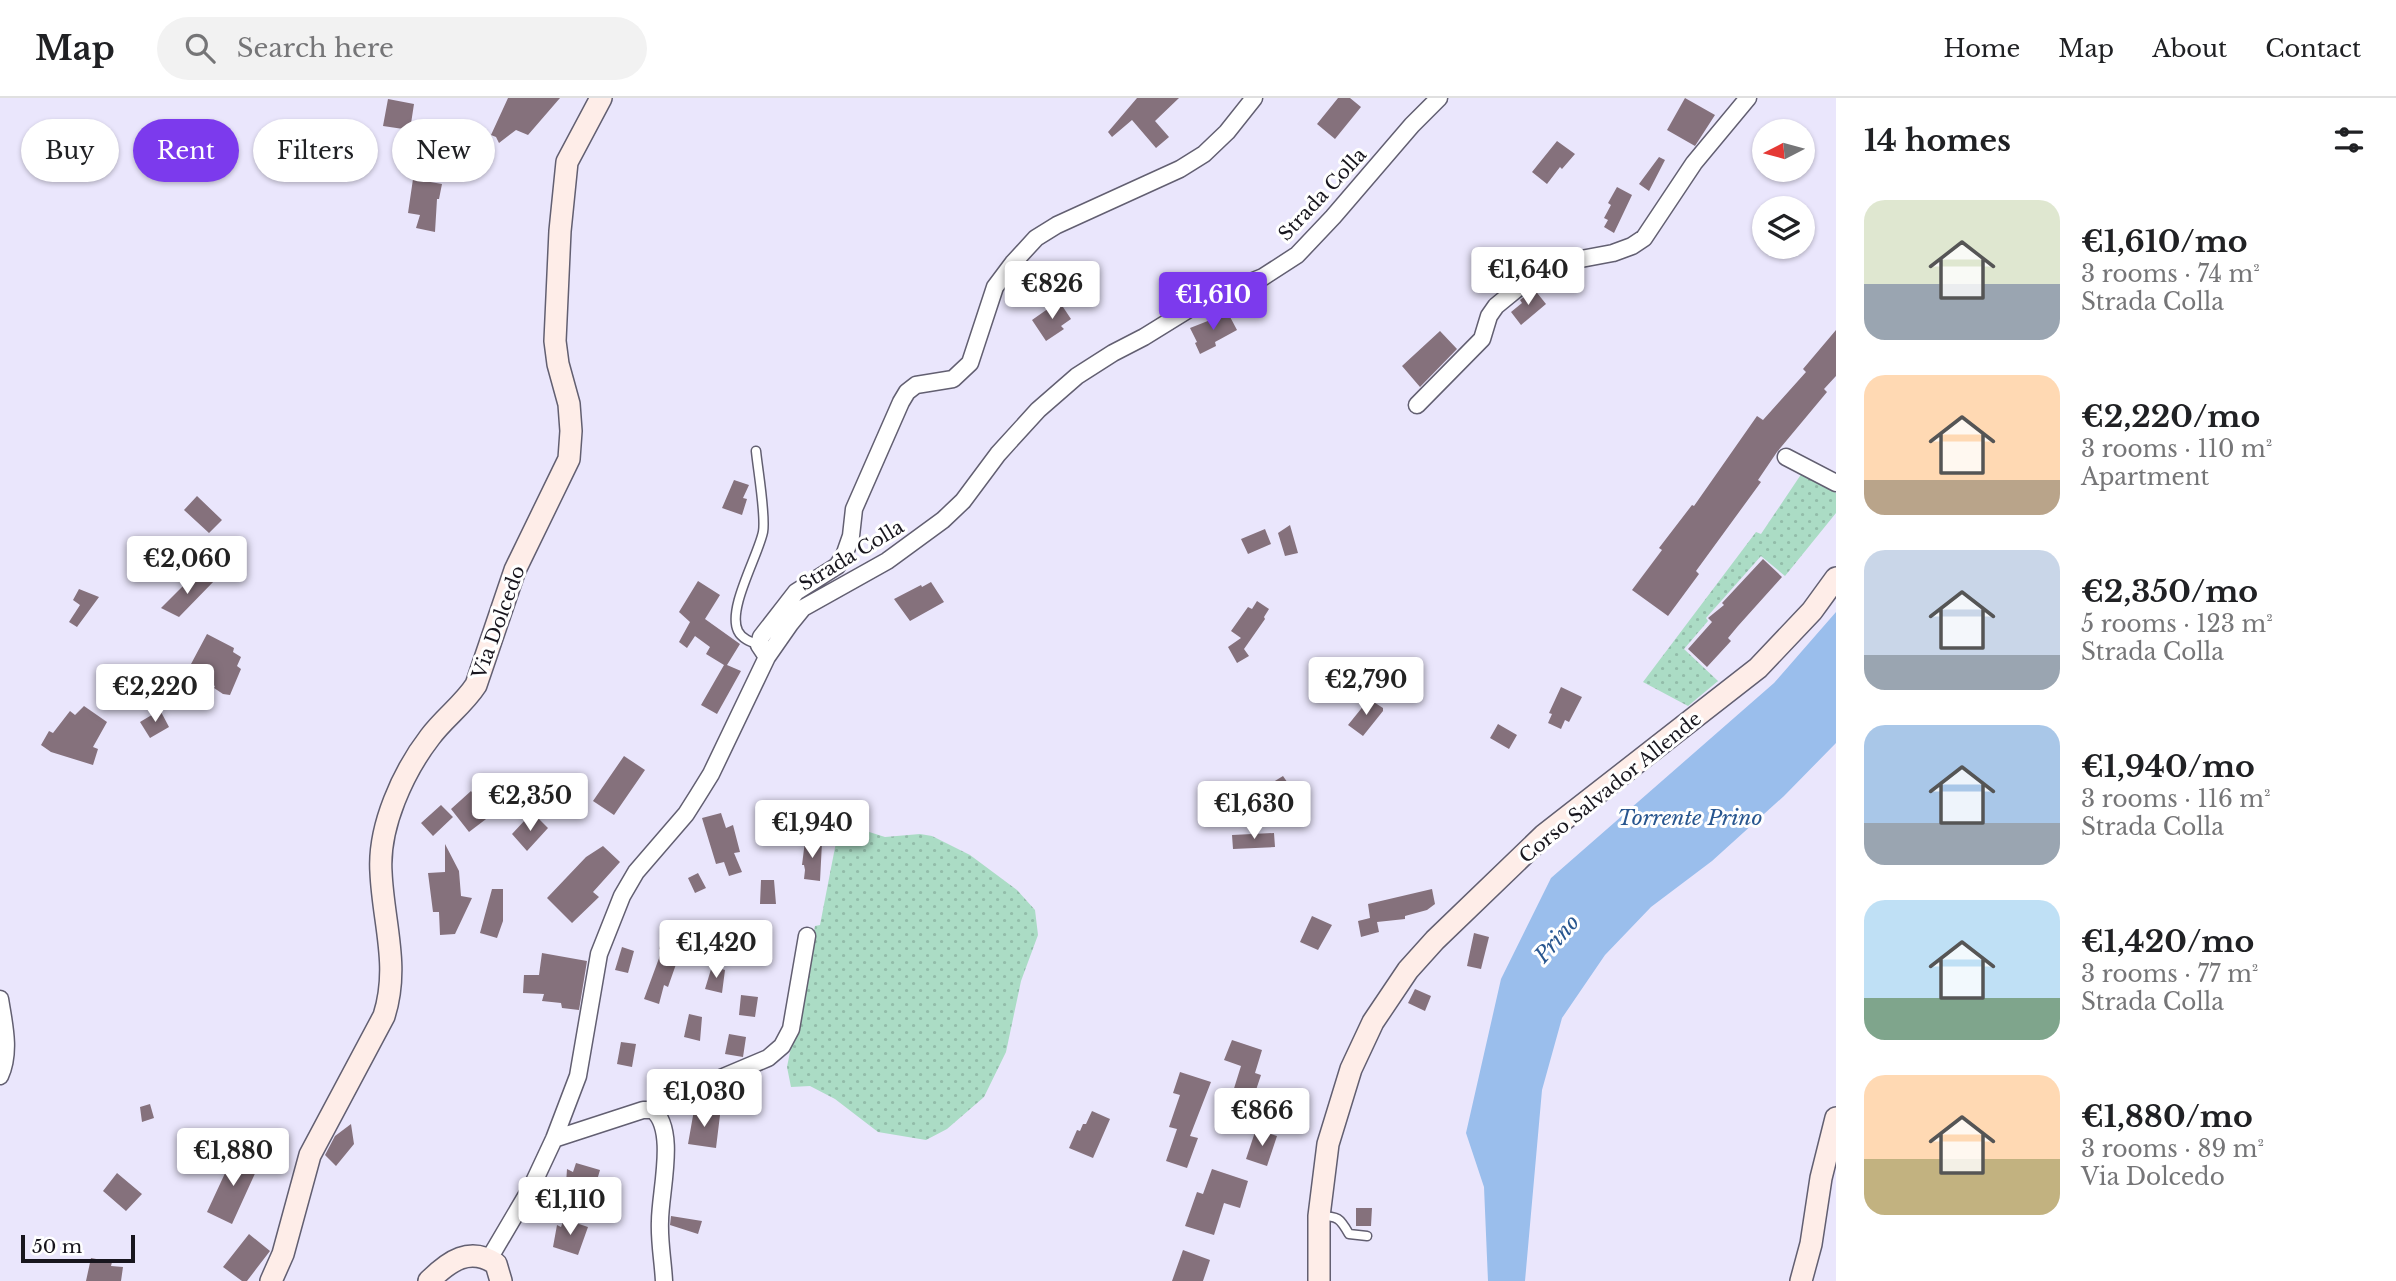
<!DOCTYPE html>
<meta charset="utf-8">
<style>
body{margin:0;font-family:"Libre Baskerville",serif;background:#f2f2f2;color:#202124;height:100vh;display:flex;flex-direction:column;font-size:26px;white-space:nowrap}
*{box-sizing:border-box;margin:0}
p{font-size:23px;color:#757577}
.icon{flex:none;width:38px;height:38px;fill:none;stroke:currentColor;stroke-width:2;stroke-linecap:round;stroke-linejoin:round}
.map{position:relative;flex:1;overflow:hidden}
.drawer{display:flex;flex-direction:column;background:#fff;width:560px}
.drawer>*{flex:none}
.hud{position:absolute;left:21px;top:21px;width:665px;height:63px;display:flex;gap:14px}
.needle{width:46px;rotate:264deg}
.fabs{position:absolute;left:1752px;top:21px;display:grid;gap:14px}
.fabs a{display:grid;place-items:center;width:63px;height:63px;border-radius:50%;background:#fff;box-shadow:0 2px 5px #0004;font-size:35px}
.scale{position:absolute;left:21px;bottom:18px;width:114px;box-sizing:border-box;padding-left:7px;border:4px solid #18161e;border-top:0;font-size:19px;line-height:24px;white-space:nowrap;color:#18161e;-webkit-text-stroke:5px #fff;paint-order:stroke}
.price{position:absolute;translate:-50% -60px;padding:0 16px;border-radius:7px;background:#fff;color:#222;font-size:23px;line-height:46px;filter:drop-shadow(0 2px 4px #0008)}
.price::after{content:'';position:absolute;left:50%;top:42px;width:21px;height:16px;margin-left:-10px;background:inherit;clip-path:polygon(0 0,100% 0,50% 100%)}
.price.current{background:#7c3aed;color:#fff}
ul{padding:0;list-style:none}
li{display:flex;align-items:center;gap:21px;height:175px;padding:0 28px}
li span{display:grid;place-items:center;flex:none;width:196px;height:140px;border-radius:21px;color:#555}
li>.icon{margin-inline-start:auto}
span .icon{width:84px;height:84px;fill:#fffc;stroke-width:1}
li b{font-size:30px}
h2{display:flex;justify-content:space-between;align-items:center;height:84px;padding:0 28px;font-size:30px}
.pill{padding:0 24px;border-radius:32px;background:#fff;box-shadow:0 2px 5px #0004;font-size:24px;line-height:63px}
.pill.current{background:#7c3aed;color:#fff}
header{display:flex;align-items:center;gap:42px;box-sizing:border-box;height:98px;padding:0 35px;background:#fff;border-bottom:2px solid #e0e0e0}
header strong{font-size:33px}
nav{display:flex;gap:38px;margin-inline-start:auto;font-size:24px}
.search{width:490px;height:63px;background:#f2f2f2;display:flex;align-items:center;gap:18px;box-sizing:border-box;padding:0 24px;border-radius:38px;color:#757577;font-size:26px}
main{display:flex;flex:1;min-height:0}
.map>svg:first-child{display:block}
.grass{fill:url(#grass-dots)}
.water{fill:#9abeec}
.building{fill:#85717c}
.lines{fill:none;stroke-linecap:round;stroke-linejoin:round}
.lane-casing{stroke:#625f71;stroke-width:11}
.street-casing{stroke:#625f71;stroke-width:19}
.secondary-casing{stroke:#625f71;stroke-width:24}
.lane{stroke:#fff;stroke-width:8}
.street{stroke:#fff;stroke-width:16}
.secondary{stroke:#feede8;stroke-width:21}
.labels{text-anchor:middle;stroke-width:6;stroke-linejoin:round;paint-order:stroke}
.street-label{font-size:19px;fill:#18161e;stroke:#fff}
.water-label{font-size:21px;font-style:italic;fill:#28568f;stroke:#fff}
</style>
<header>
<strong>Map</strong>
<div class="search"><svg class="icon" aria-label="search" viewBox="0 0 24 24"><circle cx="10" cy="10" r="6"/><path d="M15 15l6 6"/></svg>Search here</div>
<nav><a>Home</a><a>Map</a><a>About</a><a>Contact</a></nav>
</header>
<main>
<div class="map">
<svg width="1836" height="1183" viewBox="0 0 1836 1183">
<defs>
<pattern id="grass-dots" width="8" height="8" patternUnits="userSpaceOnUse" patternTransform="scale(1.75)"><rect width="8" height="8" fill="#abdcc5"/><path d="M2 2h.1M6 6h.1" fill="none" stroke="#92bca9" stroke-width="1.8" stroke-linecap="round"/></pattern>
</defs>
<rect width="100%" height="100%" fill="#eae6fc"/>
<path class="grass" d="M1802,375l34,20v20l-51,63 -24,-20 -55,62 2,3 -24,28 34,32 -30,25 -45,-24 113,-150 5,2z
M850,731l13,1 22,7 35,-3 12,2 38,19 47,35 18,20 3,25 -17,46 -15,71 -22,45 -37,32 -21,11 -48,-8 -43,-33 -25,-13 -19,1 -4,-20 28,-141 5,-1 18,-93z"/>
<path class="water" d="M1836,514v131l-52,53 -72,65 -61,46 -46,48 -43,63 -20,72 -17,191h-37l-4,-94 -18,-54 35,-154 50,-101 223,-195z"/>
<path class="building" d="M508,0h52l-32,37 -12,-5 -17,13 -3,-6 -5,-2z
M1137,0h42l-24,23 14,16 -13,11 -24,-28 -20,17 -4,-5z
M1338,0h12l11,9 -26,32 -18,-15z
M1685,0l30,17 -20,31 -28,-16z
M388,1l26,5 -4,26 -27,-4z
M1557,43l18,13 -13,15 -2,-2 -13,17 -15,-12z
M1659,59l6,3 -16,31 -10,-7z
M413,81l29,5 -3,15h-2l-2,33 -19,-4 4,-13 -12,-2z
M1617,89l15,8 -18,38 -10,-6 4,-7 -4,-2 7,-13 -3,-2z
M1534,191l12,15 -25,21 -10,-13 11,-9 -2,-3z
M1059,203l12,18 -10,7 3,3 -18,12 -14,-21z
M1228,215l9,17 -22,12 1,4 -16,8 -5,-11 2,-1 -7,-14z
M1836,232v46l-12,13 3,3 -50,60 -19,28 3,2 -65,89 3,3 -31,42 -36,-26 30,-40 -3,-2 33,-43 2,1 63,-90 6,4 43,-48 -3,-3z
M1440,233l17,18 -37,38 -18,-21z
M734,382l15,5 -6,13 4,1 -5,16 -20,-7z
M197,398l25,24 -13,13 -25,-23z
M1290,427l8,28 -13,3 -7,-23z
M1265,431l6,15 -23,10 -7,-15z
M1763,461l19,18 -44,49 -10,12 3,3 -24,26 -19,-18 24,-27 -4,-4 16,-13 -2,-2z
M202,474l4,6 9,2 -36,37 -18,-9 24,-24 2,3z
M698,483l22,14 -15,24 35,25 -13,21 14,6 -24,43 -16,-9 23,-40 -18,-11 4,-7 -15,-11 -8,12 -8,-6 11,-20 -11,-10z
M931,484l13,20 -34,19 -16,-22 27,-14 1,2z
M79,491l20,8 -22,30 -8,-5 11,-17 -7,-5z
M1257,503l12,8 -5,8 1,2 -21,30 5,7 -12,7 -9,-16 13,-9 -10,-7 17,-24 4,2z
M207,536l27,14 -1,4 8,5 -4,9 4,3 -11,26 -7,-1 -9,-6 1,-2 -11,-5 3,-7 -16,-10z
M1561,589l21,10 -13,25 -4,-2 -4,9 -13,-6 4,-9 -3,-1z
M1369,601l14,9v3l-20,25 -15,-11z
M84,608l23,16 -14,25 5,2 -5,16 -42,-13 -10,-7 8,-14 4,2 17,-22 5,4z
M160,612l9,17 -19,11 -10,-16z
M1498,626l19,11 -8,14 -19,-11z
M624,658l21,14 -31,45 -21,-14z
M509,675l8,10 -11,9 -8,-9z
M1283,678l11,16 -30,18 -10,-16z
M471,693l19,25 -21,16 -18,-23z
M441,707l12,12 -20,19 -12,-13z
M721,715l5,15 7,-3 7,27 -6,1 8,19 -13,4 -5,-14 -8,2 -14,-46z
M536,718l12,12 -21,23 -15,-17 13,-14 4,3z
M1274,735l1,14 -42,2 -1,-14z
M805,743l17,1 -2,39 -16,-2 1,-9 -1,-5h-2z
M445,746l14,27 2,25 11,2 -17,36 -15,1 -1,-23h-6l-5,-39 17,-1z
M603,748l17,16 -27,30 6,5 -27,26 -25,-25 39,-41z
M698,775l8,15 -11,5 -7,-15z
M761,782h13l2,24h-16z
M492,791h11v32l-6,17 -17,-5z
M1432,791l3,15 -8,6 -22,6v3l-28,3 2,10 -18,5 -3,-16 12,-3 -2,-14z
M1312,818l20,9 -14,25 -18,-8z
M667,825l12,3 -1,5 9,2 -19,54 -4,-2 -5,19 -15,-5 18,-49 -3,-1z
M754,825l12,3 -1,9 2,1 -3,14 -16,-4z
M1474,835l15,4 -8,32 -14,-3z
M622,849l12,4 -6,22 -13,-3z
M542,855l45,8 -8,49 -17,-2 -1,-5 -19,-2 2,-7 -21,-1 1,-18h15z
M712,868l13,4 -3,23 -17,-4z
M1415,891l16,7 -6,15 -17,-8z
M741,897l17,2 -3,20 -16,-2z
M689,916l13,3 -2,24 -16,-4z
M729,936l17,3 -3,20 -18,-3z
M1232,942l30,10 -7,23 6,2 -10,30 -20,-7 10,-32 -17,-6z
M621,944l15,2 -4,23 -15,-3z
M1180,974l31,10 -21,54 8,2 -11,30 -21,-7 11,-32 -8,-2 11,-32 -7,-2z
M150,1006l4,14 -12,4 -2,-15z
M694,1012l26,5 -4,33 -28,-4z
M1092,1013l18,8 -17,39 -24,-10 8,-18 3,1 3,-7h3z
M351,1026l3,20 -18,22 -11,-11 10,-19z
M1256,1031l21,7 -10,30 -21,-7z
M245,1054l11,5 -5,10 6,2 -25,55 -25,-12 26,-56 7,4z
M576,1065l24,7 -10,34 -21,-6 3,-8h-3l2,-5 -5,-1 1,-15 6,3z
M1212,1071l36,12 -8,27 -16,-5 -10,32 -29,-9 12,-34 6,2z
M117,1075l25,21 -16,17 -23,-20z
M1356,1110h16l-1,18h-15z
M671,1118l31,5 -4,13 -28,-9z
M564,1121l24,8 -10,28 -25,-8 4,-22 4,2z
M249,1136l21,17 -23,30h-5l-19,-14z
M1183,1152l27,10 -7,21h-31z
M91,1160l21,4 -1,4 12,1 -2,14h-35z"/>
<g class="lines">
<defs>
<path id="lane" d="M756,353c2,20 10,65 7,81 -5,24 -36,77 -25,99 4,8 13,11 21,14
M1319,1118c19,0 21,2 30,18l18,2"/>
<path id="street" d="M1417,307l65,-66 7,-23 7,-10 39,-32 14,-9 64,-12 19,-7 12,-8 50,-75 54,-65
M1786,359l50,26
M767,559l-8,-12 2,-8 35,-45 41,-26 7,-10 7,-20 3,-27 47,-107 6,-10 9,-7 37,-6 17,-16 25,-76 18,-24 23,-25 21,-13 123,-56 24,-15 23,-22 27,-34
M0,901c4,25 11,53 0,77
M653,1012l6,-6 109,-46 14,-12 9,-17 16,-93
M554,1041l89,-29h10c24,20 7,82 7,111 -1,20 3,40 4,60
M489,1161l43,-73 22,-47 24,-63 21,-122 23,-58 14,-24 50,-58 12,-19 13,-21 56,-117 23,-33 13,-16 84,-47 56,-41 20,-19 35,-47 40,-44 39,-34 36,-23 31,-16 55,-34 64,-26 34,-22 36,-38 79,-92 27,-27"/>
<path id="secondary" d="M271,1183l12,-27 27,-99 74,-139c16,-50 -1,-94 -3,-144 -3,-45 22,-100 49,-135 14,-19 33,-32 46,-52l39,-115 54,-111 2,-28 -2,-27 -11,-40 -3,-23 5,-110 7,-69 34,-64
M429,1183c20,-20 41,-35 67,-17l5,17
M1319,1183v-65l9,-72 23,-75 22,-47 35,-52 27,-30 109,-105 214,-167 54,-57 24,-33
M1801,1183l10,-37 10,-66 15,-60"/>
</defs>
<use href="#lane" class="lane-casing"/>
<use href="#street" class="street-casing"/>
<use href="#secondary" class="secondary-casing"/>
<use href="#lane" class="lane"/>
<use href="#street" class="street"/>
<use href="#secondary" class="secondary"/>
</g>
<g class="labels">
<g class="street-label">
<text transform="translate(1322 96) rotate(-47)" y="7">Strada Colla</text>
<text transform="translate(851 457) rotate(-31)" y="7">Strada Colla</text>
<text transform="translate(498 524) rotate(-70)" y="7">Via Dolcedo</text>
<text transform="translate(1610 689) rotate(-39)" y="7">Corso Salvador Allende</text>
</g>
<g class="water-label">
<text x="1690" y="727">Torrente Prino</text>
<text transform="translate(1557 841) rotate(-49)" y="7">Prino</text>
</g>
</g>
</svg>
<div class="fabs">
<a><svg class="needle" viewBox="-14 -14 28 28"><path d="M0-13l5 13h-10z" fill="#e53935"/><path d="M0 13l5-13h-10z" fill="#757577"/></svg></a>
<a><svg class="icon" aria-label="layers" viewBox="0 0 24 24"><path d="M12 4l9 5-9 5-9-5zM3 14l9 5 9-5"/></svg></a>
</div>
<div class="scale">50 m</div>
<b class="price" style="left:1528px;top:209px">€1,640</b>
<b class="price" style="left:1052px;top:223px">€826</b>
<b class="price current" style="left:1213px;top:234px">€1,610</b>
<b class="price" style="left:187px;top:498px">€2,060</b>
<b class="price" style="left:1366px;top:619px">€2,790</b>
<b class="price" style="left:155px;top:626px">€2,220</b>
<b class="price" style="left:530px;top:735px">€2,350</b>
<b class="price" style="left:1254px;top:743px">€1,630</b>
<b class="price" style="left:812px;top:762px">€1,940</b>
<b class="price" style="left:716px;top:882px">€1,420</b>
<b class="price" style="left:704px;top:1031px">€1,030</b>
<b class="price" style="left:1262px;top:1050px">€866</b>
<b class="price" style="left:233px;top:1090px">€1,880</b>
<b class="price" style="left:570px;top:1139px">€1,110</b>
<div class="hud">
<a class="pill">Buy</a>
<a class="pill current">Rent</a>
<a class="pill">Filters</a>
<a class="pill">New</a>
</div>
</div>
<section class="drawer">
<h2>14 homes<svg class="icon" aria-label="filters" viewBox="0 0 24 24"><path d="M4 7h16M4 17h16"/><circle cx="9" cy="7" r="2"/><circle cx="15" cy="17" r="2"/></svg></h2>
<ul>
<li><span style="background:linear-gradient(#dfe7d0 60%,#9aa5b1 0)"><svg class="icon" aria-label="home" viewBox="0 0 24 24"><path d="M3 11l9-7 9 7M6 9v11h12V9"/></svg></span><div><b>€1,610/mo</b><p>3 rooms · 74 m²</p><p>Strada Colla</p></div></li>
<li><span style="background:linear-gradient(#ffd9b3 75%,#b9a48a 0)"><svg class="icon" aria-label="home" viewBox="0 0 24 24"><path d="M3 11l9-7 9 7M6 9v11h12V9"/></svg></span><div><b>€2,220/mo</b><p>3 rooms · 110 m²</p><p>Apartment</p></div></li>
<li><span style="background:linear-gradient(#c9d6e8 75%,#9aa5b1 0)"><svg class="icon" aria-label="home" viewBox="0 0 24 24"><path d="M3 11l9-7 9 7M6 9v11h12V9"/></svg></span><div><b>€2,350/mo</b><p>5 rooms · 123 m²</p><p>Strada Colla</p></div></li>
<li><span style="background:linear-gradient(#a9c7e8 70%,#9aa5b1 0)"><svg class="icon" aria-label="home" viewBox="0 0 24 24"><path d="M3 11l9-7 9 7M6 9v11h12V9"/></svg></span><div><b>€1,940/mo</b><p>3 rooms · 116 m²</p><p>Strada Colla</p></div></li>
<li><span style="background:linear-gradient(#bfe0f5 70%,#7fa58c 0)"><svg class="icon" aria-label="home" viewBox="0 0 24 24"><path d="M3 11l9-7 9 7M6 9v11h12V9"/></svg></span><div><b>€1,420/mo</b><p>3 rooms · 77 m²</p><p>Strada Colla</p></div></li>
<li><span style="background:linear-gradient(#ffd9b3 60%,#c2b280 0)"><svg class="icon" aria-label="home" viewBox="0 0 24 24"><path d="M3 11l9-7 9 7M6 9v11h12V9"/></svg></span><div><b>€1,880/mo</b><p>3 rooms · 89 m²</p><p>Via Dolcedo</p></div></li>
</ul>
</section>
</main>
